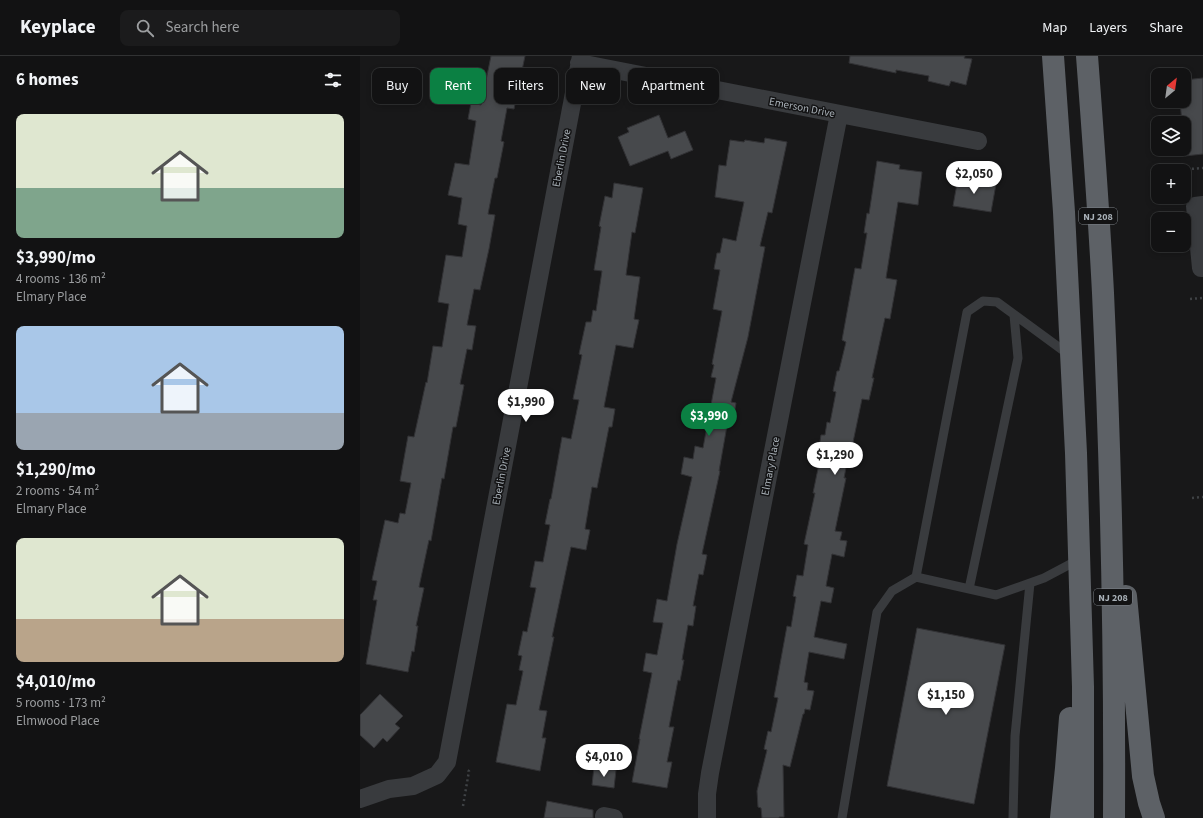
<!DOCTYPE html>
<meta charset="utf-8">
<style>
body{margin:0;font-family:"Source Sans 3",sans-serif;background:#1b1b1c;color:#f1f3f6;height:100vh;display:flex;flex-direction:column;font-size:15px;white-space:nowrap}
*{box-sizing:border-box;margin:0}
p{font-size:13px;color:#9c9ea0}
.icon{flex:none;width:22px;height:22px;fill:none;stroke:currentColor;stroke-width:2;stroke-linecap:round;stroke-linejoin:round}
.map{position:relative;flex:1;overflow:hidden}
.drawer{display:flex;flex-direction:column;background:#121213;width:360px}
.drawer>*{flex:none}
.top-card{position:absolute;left:12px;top:12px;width:380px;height:36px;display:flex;gap:8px}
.needle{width:26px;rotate:29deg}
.buttons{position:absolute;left:791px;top:12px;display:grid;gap:8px}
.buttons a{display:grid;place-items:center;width:40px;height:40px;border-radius:8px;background:#121213;box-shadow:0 2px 6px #0003,0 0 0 1px #313233;font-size:20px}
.price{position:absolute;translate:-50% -34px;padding:0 9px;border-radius:14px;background:#fff;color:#222;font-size:13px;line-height:26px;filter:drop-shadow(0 1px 2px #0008)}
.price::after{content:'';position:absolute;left:50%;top:24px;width:12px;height:9px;margin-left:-6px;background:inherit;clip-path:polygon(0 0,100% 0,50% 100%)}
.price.active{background:#0b8043;color:#fff}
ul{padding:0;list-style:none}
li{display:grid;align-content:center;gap:8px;height:212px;padding:0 16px}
li span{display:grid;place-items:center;height:124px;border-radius:8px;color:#555}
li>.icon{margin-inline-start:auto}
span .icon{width:72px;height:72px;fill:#fffc;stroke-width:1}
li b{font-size:17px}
h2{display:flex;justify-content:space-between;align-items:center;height:48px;padding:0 16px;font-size:17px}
.pill{padding:0 14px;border-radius:8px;background:#121213;box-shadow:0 2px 6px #0003,0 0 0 1px #313233;font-size:14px;line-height:36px}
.pill.active{background:#0b8043;color:#fff}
header{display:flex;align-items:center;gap:24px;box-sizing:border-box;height:56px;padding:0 20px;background:#121213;border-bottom:1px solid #313233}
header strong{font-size:19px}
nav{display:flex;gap:22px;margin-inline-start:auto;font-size:14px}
.search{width:280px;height:36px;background:#1b1b1c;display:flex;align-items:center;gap:10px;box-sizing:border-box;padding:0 14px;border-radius:8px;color:#9c9ea0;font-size:15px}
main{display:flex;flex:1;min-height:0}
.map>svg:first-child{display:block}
.building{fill:#47494c;stroke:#323235}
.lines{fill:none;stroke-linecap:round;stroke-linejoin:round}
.path{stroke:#3f4245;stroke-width:2.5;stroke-dasharray:2 3;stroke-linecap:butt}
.service{stroke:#393b3e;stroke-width:9}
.minor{stroke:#393b3e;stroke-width:18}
.trunk{stroke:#5d6166;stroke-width:22}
.labels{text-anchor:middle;stroke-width:3;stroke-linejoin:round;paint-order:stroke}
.shield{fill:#131314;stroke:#7d8288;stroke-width:1}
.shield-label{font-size:10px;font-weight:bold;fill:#aab2b9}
.street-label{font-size:11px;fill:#aab2b9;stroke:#131314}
</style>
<header>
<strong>Keyplace</strong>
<div class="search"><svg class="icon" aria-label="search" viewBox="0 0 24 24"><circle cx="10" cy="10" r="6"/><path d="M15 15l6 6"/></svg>Search here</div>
<nav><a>Map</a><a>Layers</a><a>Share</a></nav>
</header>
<main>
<section class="drawer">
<h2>6 homes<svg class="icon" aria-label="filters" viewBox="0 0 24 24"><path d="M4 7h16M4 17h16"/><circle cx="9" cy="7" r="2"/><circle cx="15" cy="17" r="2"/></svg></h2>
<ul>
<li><span style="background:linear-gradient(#dfe7d0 60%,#7fa58c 0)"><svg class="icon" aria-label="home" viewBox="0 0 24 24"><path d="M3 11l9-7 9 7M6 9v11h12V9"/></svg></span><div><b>$3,990/mo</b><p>4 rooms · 136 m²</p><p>Elmary Place</p></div></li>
<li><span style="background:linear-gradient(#a9c7e8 70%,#9aa5b1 0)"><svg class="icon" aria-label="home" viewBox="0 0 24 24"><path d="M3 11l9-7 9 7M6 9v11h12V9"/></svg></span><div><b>$1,290/mo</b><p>2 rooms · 54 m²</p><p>Elmary Place</p></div></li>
<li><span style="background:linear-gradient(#dfe7d0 65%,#b9a48a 0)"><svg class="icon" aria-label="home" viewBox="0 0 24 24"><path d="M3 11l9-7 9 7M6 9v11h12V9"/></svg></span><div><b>$4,010/mo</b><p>5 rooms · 173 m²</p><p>Elmwood Place</p></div></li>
</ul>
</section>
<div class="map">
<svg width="843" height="762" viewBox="0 0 843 762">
<rect width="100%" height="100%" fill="#181819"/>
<path class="building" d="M131,0h34l-11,53 -7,-1 -6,33 3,1 -7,36h-2l-7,36 7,1 -6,34 -9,41 -6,-1 -7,36 9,1 -4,24 -5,-1 -7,35 4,1 -8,42h-3l-9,52 -2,-1 -11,63 -2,-1 -10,47 5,1 -8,38h2l-4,26 -2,-1 -4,21 -42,-8 11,-64h-4l4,-19 -5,-1 13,-60 13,3 2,-10 5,1 6,-31 -11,-2 8,-45 6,1 12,-55 1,1 6,-37 9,1 7,-43 -11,-2 8,-47 16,2 5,-31 -9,-2 4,-26 -14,-3 7,-32 14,2 7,-44 -8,-2 3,-16 10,2z
M490,0h115l-1,2 8,1 -6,26 -15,-4 -2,5 -21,-5 1,-5 -33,-6v3l-47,-10z
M843,22v76l-18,2 -1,-33h-2l-2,-22h4v-21z
M299,59l9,23 17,-7 8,19 -22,9 -3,-8 -38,15 -12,-29 11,-5 -2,-4z
M405,82l22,4 -15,71 -4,-1 -8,34 5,1 -17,90 -17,65 5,1 -3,18 -5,-1 -9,51h1l-18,83 5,1 -4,20 -4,-1 -6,32h3l-3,20 -5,-1 -6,35h2l-4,21 -2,-1 -9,47h5l-7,35h5l-5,26 -35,-6 8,-43h-1l13,-66 -9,-2 3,-18 11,2 6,-32 -10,-1 4,-23 10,2 10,-57 15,-67 -11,-3 3,-17 9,2 2,-13 8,2 13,-70 -5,-1 3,-12 -2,-1 10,-53 -9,-2 7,-39 -6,-1 3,-16h3l3,-15 13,3 8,-39 -29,-5 4,-32 7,1 4,-26 14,2 1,-2 19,3z
M517,105l23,4 -1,4 23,3 -4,33 -20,-3 -12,76 11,2 -7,39 -5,-1 -13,60h2l-5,22 -7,-1 -10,48h-2l-6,31h2l-11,53 7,1 -2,8 7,1 -3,16 -12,-3 -6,32 8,2 -3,15 -10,-2 -7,36 33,7 -3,15 -35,-7 -5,30 4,1 -1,7 7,1 -4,19 -5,-1 -1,5h-1l-13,53 -7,-2 1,52h-5v1h-17l-1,-10 -3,-1 -1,-16 10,-41 -3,-1 4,-18 3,1 7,-34 -4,-1 13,-71 4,1 5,-30 -3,-1 4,-21 6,1 5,-31 -4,-1 11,-51h-2l8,-39h-3l3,-19h4l2,-13 3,1 6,-31 -3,-1 4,-20h2l7,-29 -4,-2 13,-72 6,1 6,-36h-3l3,-20 2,1z
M598,122l38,6 -5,28 -38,-6z
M254,127l29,5 -8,45 -3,-1 -6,43 14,2 -6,42 5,1 -6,28 -17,-3 -12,62 11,2 -3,18h-3l-12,61 -5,-1 -7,42 5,1 -4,20 -15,-3 -19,90h2l-15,73 8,1 -5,27h4l-6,33 -44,-9 11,-58 9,1 7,-34 -4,-1 3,-14 -4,-1 5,-24 4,1 9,-44 -6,-1 5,-26 8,1 7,-37 -5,-1 5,-25h1l11,-62 9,2 8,-39 -6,-1 9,-44 -3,-1 7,-32h5l2,-12 3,1 6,-40 -8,-1 7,-43 -2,-1 6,-30 7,2z
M557,572l88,17 -31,159 -87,-18z
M20,638l23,22 -8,8 5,4 -13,14 -4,-4 -9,10 -14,-13v-20z
M234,711l22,3 -2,18 -22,-3z
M187,745l46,9v8h-49z"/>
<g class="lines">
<path class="path" d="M817,114l26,-2
M830,243l13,-1
M832,442l11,-1
M103,750l6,-35 -4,-2"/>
<path class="service" d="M708,298l-71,-52 -14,-1 -16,11 -51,265 80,18 48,-17 34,-18
M609,533l49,-231 -4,-43
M482,762l35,-206 15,-21 24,-14
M653,762l2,-82 15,-153"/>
<path class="minor" d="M219,7l399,78
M843,149l-8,1 6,62h2
M0,743l29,-10 24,-3 24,-11 10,-13 134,-706
M244,760l10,2
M347,762v-24l3,-21 129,-659"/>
<path class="trunk" d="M693,0l11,156 12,241 7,234v131
M727,0c6,79 12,158 16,237 8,175 12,350 11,525
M766,540l17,180 6,27 5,15
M701,762l5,-50 4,-50"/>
</g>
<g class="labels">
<g class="shield">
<rect x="719" y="152" width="38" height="16" rx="3"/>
<rect x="734" y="533" width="38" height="16" rx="3"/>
</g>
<g class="shield-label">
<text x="738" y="164">NJ 208</text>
<text x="753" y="545">NJ 208</text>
</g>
<g class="street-label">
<text transform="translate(442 51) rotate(11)" y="4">Emerson Drive</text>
<text transform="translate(201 102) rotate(-79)" y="4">Eberlin Drive</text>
<text transform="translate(410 410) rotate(-79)" y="4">Elmary Place</text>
<text transform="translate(141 420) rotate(-79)" y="4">Eberlin Drive</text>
</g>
</g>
</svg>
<div class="buttons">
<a><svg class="needle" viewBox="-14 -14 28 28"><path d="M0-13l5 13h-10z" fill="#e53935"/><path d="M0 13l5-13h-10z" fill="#9c9ea0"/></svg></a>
<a><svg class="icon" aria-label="layers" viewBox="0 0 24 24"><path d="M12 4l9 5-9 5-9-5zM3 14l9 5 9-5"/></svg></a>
<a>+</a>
<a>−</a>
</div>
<b class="price" style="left:614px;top:139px">$2,050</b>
<b class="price" style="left:166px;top:367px">$1,990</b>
<b class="price active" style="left:349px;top:381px">$3,990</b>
<b class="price" style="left:475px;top:420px">$1,290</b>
<b class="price" style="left:586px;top:660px">$1,150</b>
<b class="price" style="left:244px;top:722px">$4,010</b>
<div class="top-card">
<a class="pill">Buy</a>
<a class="pill active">Rent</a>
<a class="pill">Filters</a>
<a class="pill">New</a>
<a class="pill">Apartment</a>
</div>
</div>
</main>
